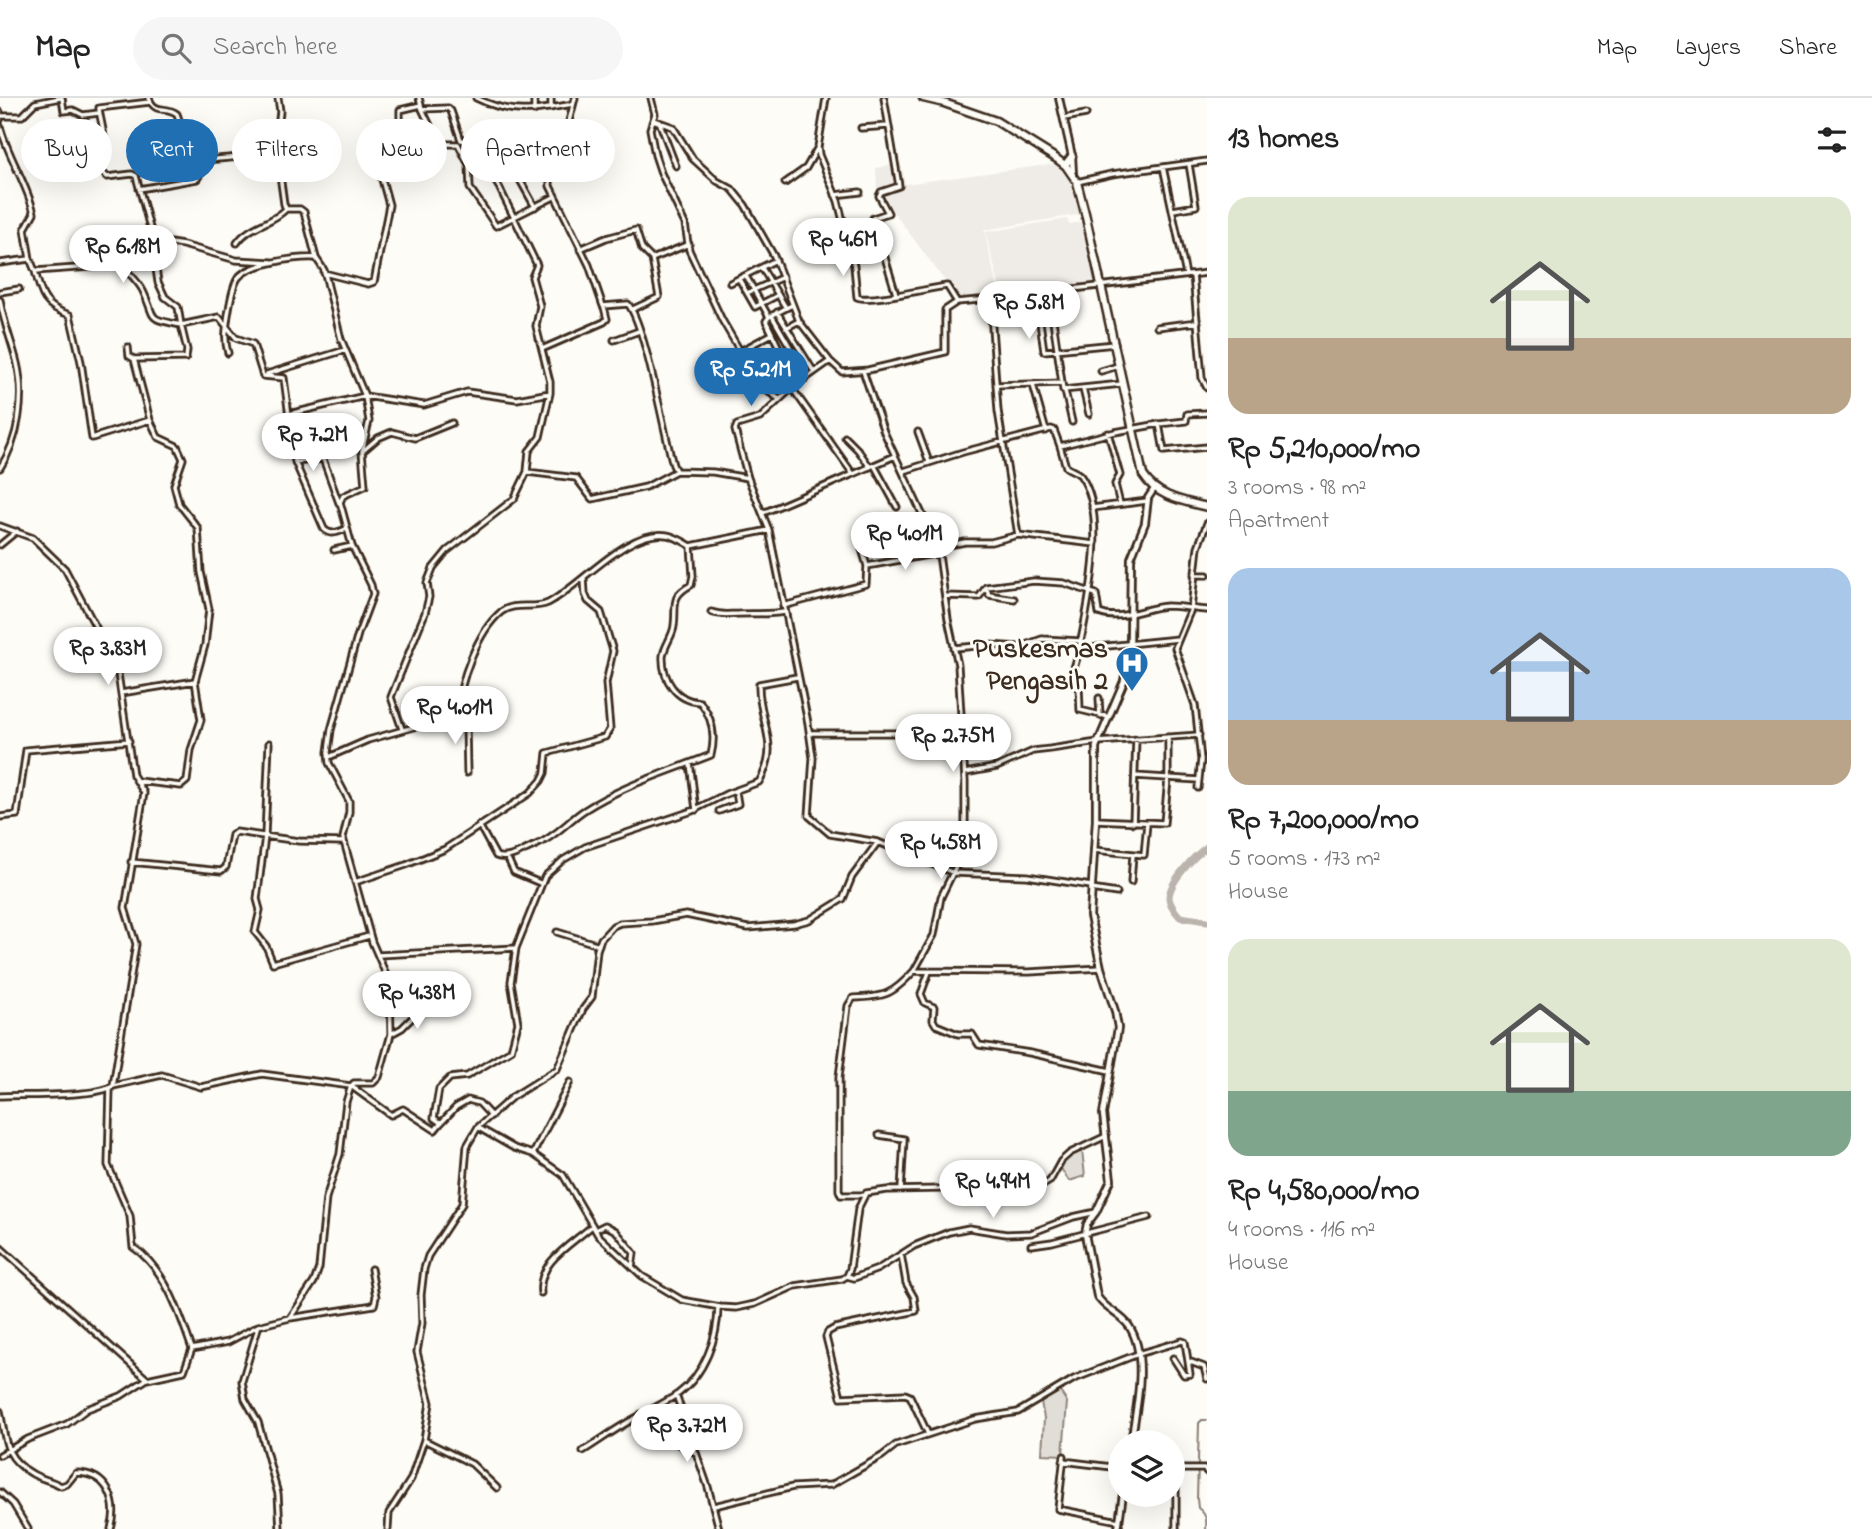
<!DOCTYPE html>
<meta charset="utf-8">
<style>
body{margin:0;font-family:"Indie Flower",sans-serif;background:#f6f6f6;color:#222;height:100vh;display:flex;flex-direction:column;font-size:26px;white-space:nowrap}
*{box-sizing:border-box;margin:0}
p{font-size:23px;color:#767676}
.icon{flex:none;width:38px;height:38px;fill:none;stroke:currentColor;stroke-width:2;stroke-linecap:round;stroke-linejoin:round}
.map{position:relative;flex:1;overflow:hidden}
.side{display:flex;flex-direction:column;background:#fff;width:665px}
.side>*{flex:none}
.hud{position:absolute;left:21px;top:21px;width:665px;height:63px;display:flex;gap:14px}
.fabs{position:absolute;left:1108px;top:1332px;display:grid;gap:14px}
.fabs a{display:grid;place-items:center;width:77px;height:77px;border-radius:50%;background:#fff;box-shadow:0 7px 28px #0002;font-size:35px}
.price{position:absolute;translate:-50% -60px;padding:0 16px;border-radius:24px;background:#fff;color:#222;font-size:23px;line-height:46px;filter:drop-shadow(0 2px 4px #0008)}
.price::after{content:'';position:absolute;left:50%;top:42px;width:21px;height:16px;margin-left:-10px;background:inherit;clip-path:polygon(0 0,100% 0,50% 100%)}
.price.on{background:#1f6fb2;color:#fff}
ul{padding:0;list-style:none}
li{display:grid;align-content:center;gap:14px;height:371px;padding:0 21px}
li span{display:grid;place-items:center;height:217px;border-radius:21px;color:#555}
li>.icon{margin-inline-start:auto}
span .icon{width:126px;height:126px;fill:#fffc;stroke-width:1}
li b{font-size:30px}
h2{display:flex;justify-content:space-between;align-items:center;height:84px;padding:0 21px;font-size:30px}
.chip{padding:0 24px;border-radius:32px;background:#fff;box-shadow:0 7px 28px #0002;font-size:24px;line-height:63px}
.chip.on{background:#1f6fb2;color:#fff}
header{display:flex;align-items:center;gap:42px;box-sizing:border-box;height:98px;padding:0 35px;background:#fff;border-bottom:2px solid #e0e0e0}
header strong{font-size:33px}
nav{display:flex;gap:38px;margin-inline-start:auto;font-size:24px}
.search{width:490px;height:63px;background:#f6f6f6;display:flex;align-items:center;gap:18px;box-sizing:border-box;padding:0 24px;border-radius:38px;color:#767676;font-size:26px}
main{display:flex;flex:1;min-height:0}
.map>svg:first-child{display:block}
.built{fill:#efece7}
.green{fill:#e1ded7;stroke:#8e847a;stroke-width:2}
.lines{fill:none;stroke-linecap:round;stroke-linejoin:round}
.stream{stroke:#887d74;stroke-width:2}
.river{stroke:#bbb4ad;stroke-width:7}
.minor-casing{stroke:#3b2a1e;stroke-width:9}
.tertiary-casing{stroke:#3b2a1e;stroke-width:10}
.primary-casing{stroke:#3b2a1e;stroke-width:11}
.minor{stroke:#fdfcf7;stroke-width:3.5}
.tertiary{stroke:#fdfcf7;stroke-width:4.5}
.primary{stroke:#fdfcf7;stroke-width:6}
.labels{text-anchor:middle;stroke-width:6;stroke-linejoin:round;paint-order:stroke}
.poi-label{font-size:28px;font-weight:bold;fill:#3b2a1e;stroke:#fdfcf7;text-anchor:end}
</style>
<header>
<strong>Map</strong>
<div class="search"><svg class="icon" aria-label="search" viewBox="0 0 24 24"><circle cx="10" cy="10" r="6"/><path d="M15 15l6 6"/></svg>Search here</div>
<nav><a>Map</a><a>Layers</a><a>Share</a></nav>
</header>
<main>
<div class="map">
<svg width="1207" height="1431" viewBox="0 0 1207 1431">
<rect width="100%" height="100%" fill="#fdfcf7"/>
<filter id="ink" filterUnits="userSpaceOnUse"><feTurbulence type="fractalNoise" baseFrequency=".0143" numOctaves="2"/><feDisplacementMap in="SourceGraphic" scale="14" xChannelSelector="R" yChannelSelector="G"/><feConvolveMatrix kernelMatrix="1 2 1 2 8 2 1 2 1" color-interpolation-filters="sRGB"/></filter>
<g filter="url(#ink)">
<path class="built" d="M901,65l4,21 150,-20 9,5 6,7 13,38 -99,16 15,65 -39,6 -83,-111 -1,-22z
M1067,121l2,5 16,-2 13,62 -96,11 -17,-63z"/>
<path class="green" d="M1082,1052l3,26 -16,5 -9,-14 12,-13z
M1059,1292l8,12 -4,53 -21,-1 2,-36 -3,-16z"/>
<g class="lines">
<path class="stream" d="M1206,1431c1,-10 0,-15 -8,-21l-1,-9 2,-76 3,-3h5"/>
<path class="river" d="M1207,749c-12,8 -37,34 -38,50 0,7 6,14 11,20l27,4"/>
<defs>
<path id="minor" d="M62,0l2,13 9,-1 10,5 16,-2
M149,0c6,17 17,7 28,16l16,47 48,-4 36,3
M476,0c36,18 59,13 97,6
M551,0v10
M575,0l-15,58 -2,16 -8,8v6l39,79 14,41 25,-2c17,20 36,129 45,161l3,6
M651,0l4,16 -5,15 5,26 6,18 24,51 4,26 33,70 18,31 20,26
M826,0l-8,49 1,8 19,46 16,65 3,31c12,6 72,-9 90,-11l10,16
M884,0l15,88 -18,6 -2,4 9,17 -15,5 23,76
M150,4l-51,6c1,12 6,24 5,36 -1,13 -9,22 3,33l25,-3 4,2 14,52 8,54 7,15 13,10 3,18 38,-8 17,21 17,6 10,32 21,2 11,84 29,67c7,7 14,3 22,0
M422,11l17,35h19l11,21 1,23 26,38 58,-29
M534,13v-13
M0,14v8
M1,18h21l13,-13 25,-5
M1064,20l22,-4
M653,22l20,7 20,32 24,22 15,8 13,16 29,51 25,65 31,40 12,11 26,-2 77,-18v-42l12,-8 33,-3
M660,26l16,42
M0,28c8,31 26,55 34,87l-9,16 5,30 -30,4
M861,30l27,-2
M1163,69l23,108
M520,82l15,27
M1077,84l35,-8 95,-13
M785,85l21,-15 12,-21
M139,91l58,-10 2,-3 -1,-15
M835,97l25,-3
M1173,112l23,-4 -7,-42
M151,142l32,5 53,15 36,2
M237,145c12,-18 35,-19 49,-34
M580,151l26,-11 30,-8 6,19 10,10 37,-15
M30,161l5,12 70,-5 12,-6c8,10 21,20 26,31 14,29 2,27 38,34l6,25 -1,8 -52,1 -5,-3 -1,-9
M762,170l24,40
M35,173c6,24 9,36 35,44l11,47 11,76 58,-18 -16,-61
M324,175l44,11 6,-2 15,-77 -14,-51 7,-7 12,-3 6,-6v-28l21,-5
M1193,177l9,103 5,10
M746,178l23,41
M739,181l16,28 23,-12
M730,185l46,-23
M0,194l19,-3
M747,195l36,-16
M1036,195l8,58 71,-7
M0,202c3,21 12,42 17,63 8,34 2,76 -17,105
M792,207l-23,12 -3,4 19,39 15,22
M1051,208l12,84 59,-6
M633,211l26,-12 -7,-38
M777,214l37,60
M772,218l18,31
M1157,229l41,-5
M786,230l13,-7
M614,242l25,-9
M542,251l62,-27 3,-3 -3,-12
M228,255c-4,-13 -2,-25 0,-38 2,-11 4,-28 10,-37 11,-15 61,-21 78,-20
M731,258l41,-22
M830,263l-38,27 -32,30 -23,7 -2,5 13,48 21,52 39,193 5,35 -4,58 21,18 48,8 76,31 73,3 64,10
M770,273l18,20
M863,273l21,61 54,116 10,71 10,46 7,116v43l-4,32 -20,41 -7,38 -20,36 115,1 72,-4
M1101,273l17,-5
M267,276l78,-24
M996,287l66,-2
M1033,287l13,46
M792,290l61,86
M1083,291l6,25
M1065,293l7,31
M779,301l-19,-13 -3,-4 3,-5 25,-17
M289,316l76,-18 59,9 43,-13 50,7 33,-6
M1159,326l27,-3 1,-7 20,-1
M918,334l11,30
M1108,335l12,42 -5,9 5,20
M845,339l13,13 12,17
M1060,348l6,21c4,3 10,4 14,8 29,38 8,131 -1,175 -2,11 -7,21 -8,31l2,4 6,1 1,24 29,7
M364,352l14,-12 14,-6 23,6 37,-15
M295,364l28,-3 16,44
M874,367l23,42
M904,373l59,-19 88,-23 3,1 6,16 55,-14 44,-8 5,27 43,-4
M527,374l49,6 16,21 54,-12 30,-16 37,1 35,6
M1092,410l55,-7
M763,415l132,-57
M0,428l33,12 32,31 52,98 16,108 11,18 -19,115 11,36 -23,142c-16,11 -90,9 -113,10
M1018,437l-20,-124 -8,-112 217,-26
M0,447l17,-14
M939,449l26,-5h26l27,-7 77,9
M334,452l18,-4
M867,468l72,-13
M1194,477h13
M986,489l3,8 25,4
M945,498l34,1 7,-10 48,-6 30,2 32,11 3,19c22,9 46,-6 68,-7 13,0 27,3 40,4
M783,508l83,-22 1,-18 -5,-17
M711,514c11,4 17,2 28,2 16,-1 29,1 45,-2
M954,550l35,-3 31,2 22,-8 39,2
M1079,553l19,-4 80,-8
M121,595l74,-12
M1099,600l1,18
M460,616l6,11 1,48
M402,631l-11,-32 34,-84 4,-16 -2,-14 6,-15 14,-17 67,-52 13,-27 2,-21 11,-14 10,-44v-11l-14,-56 4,-20 -8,-29 5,-12 -38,-78 -29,-46 -9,-1 -10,-29 -3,-3 -26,1 -3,-11
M810,635h152
M269,645l-4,93 -8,63 3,11 -5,22 11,14 7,17 96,-27
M329,659l39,-17 92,-26c-4,-29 19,-84 41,-102 14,-11 32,-2 47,-9 33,-17 80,-75 119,-68 8,1 17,7 24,11l78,-16
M690,665l6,47
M965,675l32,-6 36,-16 17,-2 48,-7 101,-7
M1135,678l64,4
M138,683l43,5 6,-5 4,-31 10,-30 -6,-39 10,-36 4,-36 -8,-37 -3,-44 -19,-24 -5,-19 9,-26 -6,-13 -19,-9 -8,-17
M1198,690l3,-28 -6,-55 -20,-57 16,-39 7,-62 9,-24
M719,713l19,-7 -2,-12
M0,719l17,-2 9,-65 103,-9
M1096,722l68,3 4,-44v-42
M1133,725l3,-84
M479,727l17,31c12,5 28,-6 40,-11 19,-8 31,-23 47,-34 40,-26 85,-39 128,-56 5,-20 1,-38 -11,-53 -24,-1 -38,-23 -37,-46 1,-10 10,-20 11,-30 3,-21 -5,-29 17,-41l2,-9 -2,-30
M1094,752l50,5 3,-32
M507,759l7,15 26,11
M131,764l90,9 5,-4 6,-32 4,-3 63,9 45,1
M355,784l51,-17 39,-16 70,-46 15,-10 11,-12 4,-8 2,-20 58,-16 5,-8 -4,-46 7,-32 -12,-39 -13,-11 -3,-7 -1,-16
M1131,784l2,-28
M1091,791l26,4
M557,834l42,13
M378,857l138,-7
M929,874l-8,22 4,9 9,4 -1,13 3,5 22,9h14l7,11 51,8 80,18
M391,936l11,-6 22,-22
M570,984l-37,72 30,21 35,60 44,41 40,24 38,7 16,1 19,-4 40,-18 47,-7 5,-3 3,-7 8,-60 8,-16 21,-3 111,-2 37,2 15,-9 11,-20 9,-8 36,-17
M113,988l49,-11 39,12 61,-13 89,12 40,29 12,-6 32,21 5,-6
M110,990l-2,77 22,51 3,31c32,21 47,67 59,102
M491,1018l-12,-13 -11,-3 -12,7 -15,16 -7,-5 5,-29 11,-11 17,-2 44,-26 7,-27 -7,-41 5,-34 29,-72 18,-16 22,-13 107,-36 34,-17 33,-12c23,-38 -1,-60 0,-98l38,-7
M479,1030l35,20 19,6
M879,1037l25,4 -3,51
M862,1097h-21l-2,-5v-113l9,-71 5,-8c32,-1 39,-3 61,-27
M595,1132l10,-5 11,6 18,22 -2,14
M1031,1147l21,-3 97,-25
M0,1149l147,132
M901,1156l5,29 8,14 2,14 -81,17 -7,4 -2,5 15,60 64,-3 5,2 18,38
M847,1178l7,2 24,-9 36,-23 35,-14 20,-4 37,6 25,-1 42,-16 23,-5
M541,1195c-4,-31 31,-49 51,-67
M290,1220l84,-13 2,-8 -5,-28
M258,1230l-16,53 3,18 13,23 20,72 2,35
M1173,1260l11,17 6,-1 -2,-13 16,6 3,12
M676,1297l32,92 11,42
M0,1313c6,28 3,46 31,62 9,6 20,7 30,13l6,-2 9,-11c32,0 43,29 35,56
M641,1316l31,27 24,12
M424,1342l48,24 25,24
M583,1353c16,-10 31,-21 47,-30 16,-9 33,-17 48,-27 26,-19 40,-56 40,-87
M0,1357l28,-16 39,-15 20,-15 34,-13 26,-17 37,-8 8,-22 36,-7 30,-16 32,-8 24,-36 5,-14 7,-70 14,-44 6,-52 5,-16 3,-3h19l6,-6 12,-43 -1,-42 -2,-13 -16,-37 -29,-104 6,-26v-11l-20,-38 -1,-11 3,-22 27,-96 15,-40 -2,-9 -19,-39 -12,-44 3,-6 22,-10 -3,-35 7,-30 -4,-25 -24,-57 -17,-69 -8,-12 -12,-46 -4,-3h-14l-2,-5 -8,-58 4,-35 -2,-13
M1064,1358l-6,53 61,12
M1063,1363l57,7
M1172,1371h32l3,3
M0,1394l13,12 15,25
M714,1408l79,-19 38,-2 51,-29 14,-11 79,-26 43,-7 56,-33 64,-25 44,-13 3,1 3,19
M388,1431l1,-16 22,-34 13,-39 6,-37 -13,-51 5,-29 -1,-28 3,-26 4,-13 34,-52 5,-58 11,-19 34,-30 45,-28 26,-60 9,-12 5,-47 4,-11 12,-13 7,-3 32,-2 34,-6 62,13 46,-4 15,-4 34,-21 9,-22 26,-35
M1176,1431v-60"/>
<path id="tertiary" d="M1059,0l13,58 1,19
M1131,1344c5,-32 18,-86 -2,-116 -8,-12 -25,-17 -32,-30l-12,-62 2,-10 9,-12 15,-32 -8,-66 15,-86 -3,-17 -14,-43 -11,-52 6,-96v-73l28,-66 6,-37 1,-86 14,-35 3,-25 6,-9
M1118,1431l5,-35"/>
<path id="primary" d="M923,0l21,5 52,18 61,38 9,7 11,16 8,31 58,262c14,22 40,26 64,32
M1065,67l7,-9"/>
</defs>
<use href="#minor" class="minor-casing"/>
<use href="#tertiary" class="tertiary-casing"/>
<use href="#primary" class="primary-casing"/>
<use href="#minor" class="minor"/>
<use href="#tertiary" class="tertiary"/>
<use href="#primary" class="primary"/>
</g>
</g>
<defs>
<symbol id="hospital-pin" viewBox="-11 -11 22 30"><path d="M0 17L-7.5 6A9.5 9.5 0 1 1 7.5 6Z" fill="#1f6fb2" stroke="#fdfcf7"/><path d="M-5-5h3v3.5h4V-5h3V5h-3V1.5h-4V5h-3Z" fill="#fff"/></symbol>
</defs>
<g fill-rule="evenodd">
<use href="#hospital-pin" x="1113" y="546" width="38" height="52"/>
</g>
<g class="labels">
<g class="poi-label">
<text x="1108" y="559">Puskesmas<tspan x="1108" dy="32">Pengasih 2</tspan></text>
</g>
</g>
</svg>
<div class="fabs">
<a><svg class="icon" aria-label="layers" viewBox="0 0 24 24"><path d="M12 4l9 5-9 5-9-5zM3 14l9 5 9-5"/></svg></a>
</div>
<b class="price" style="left:843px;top:180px">Rp 4.6M</b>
<b class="price" style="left:123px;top:187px">Rp 6.18M</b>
<b class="price" style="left:1029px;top:243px">Rp 5.8M</b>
<b class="price on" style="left:751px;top:310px">Rp 5.21M</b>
<b class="price" style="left:313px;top:375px">Rp 7.2M</b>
<b class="price" style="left:905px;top:474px">Rp 4.01M</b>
<b class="price" style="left:108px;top:589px">Rp 3.83M</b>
<b class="price" style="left:455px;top:648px">Rp 4.01M</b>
<b class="price" style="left:953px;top:676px">Rp 2.75M</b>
<b class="price" style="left:941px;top:783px">Rp 4.58M</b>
<b class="price" style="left:417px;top:933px">Rp 4.38M</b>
<b class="price" style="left:993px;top:1122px">Rp 4.94M</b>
<b class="price" style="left:687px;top:1366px">Rp 3.72M</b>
<div class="hud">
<a class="chip">Buy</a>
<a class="chip on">Rent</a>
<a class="chip">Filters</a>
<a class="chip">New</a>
<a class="chip">Apartment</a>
</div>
</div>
<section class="side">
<h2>13 homes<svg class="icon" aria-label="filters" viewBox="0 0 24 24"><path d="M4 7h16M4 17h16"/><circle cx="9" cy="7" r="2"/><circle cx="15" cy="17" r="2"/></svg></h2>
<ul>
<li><span style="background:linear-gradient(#dfe7d0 65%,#b9a48a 0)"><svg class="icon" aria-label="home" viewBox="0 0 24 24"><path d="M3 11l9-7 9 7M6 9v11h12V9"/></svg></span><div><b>Rp 5,210,000/mo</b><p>3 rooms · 98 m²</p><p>Apartment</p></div></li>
<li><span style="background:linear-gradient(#a9c7e8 70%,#b9a48a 0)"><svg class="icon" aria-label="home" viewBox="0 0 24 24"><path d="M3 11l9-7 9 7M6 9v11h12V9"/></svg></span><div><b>Rp 7,200,000/mo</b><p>5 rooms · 173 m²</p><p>House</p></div></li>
<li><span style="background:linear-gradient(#dfe7d0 70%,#7fa58c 0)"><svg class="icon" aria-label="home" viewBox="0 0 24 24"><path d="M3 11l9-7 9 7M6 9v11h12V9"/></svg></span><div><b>Rp 4,580,000/mo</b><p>4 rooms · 116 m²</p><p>House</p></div></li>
</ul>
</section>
</main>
